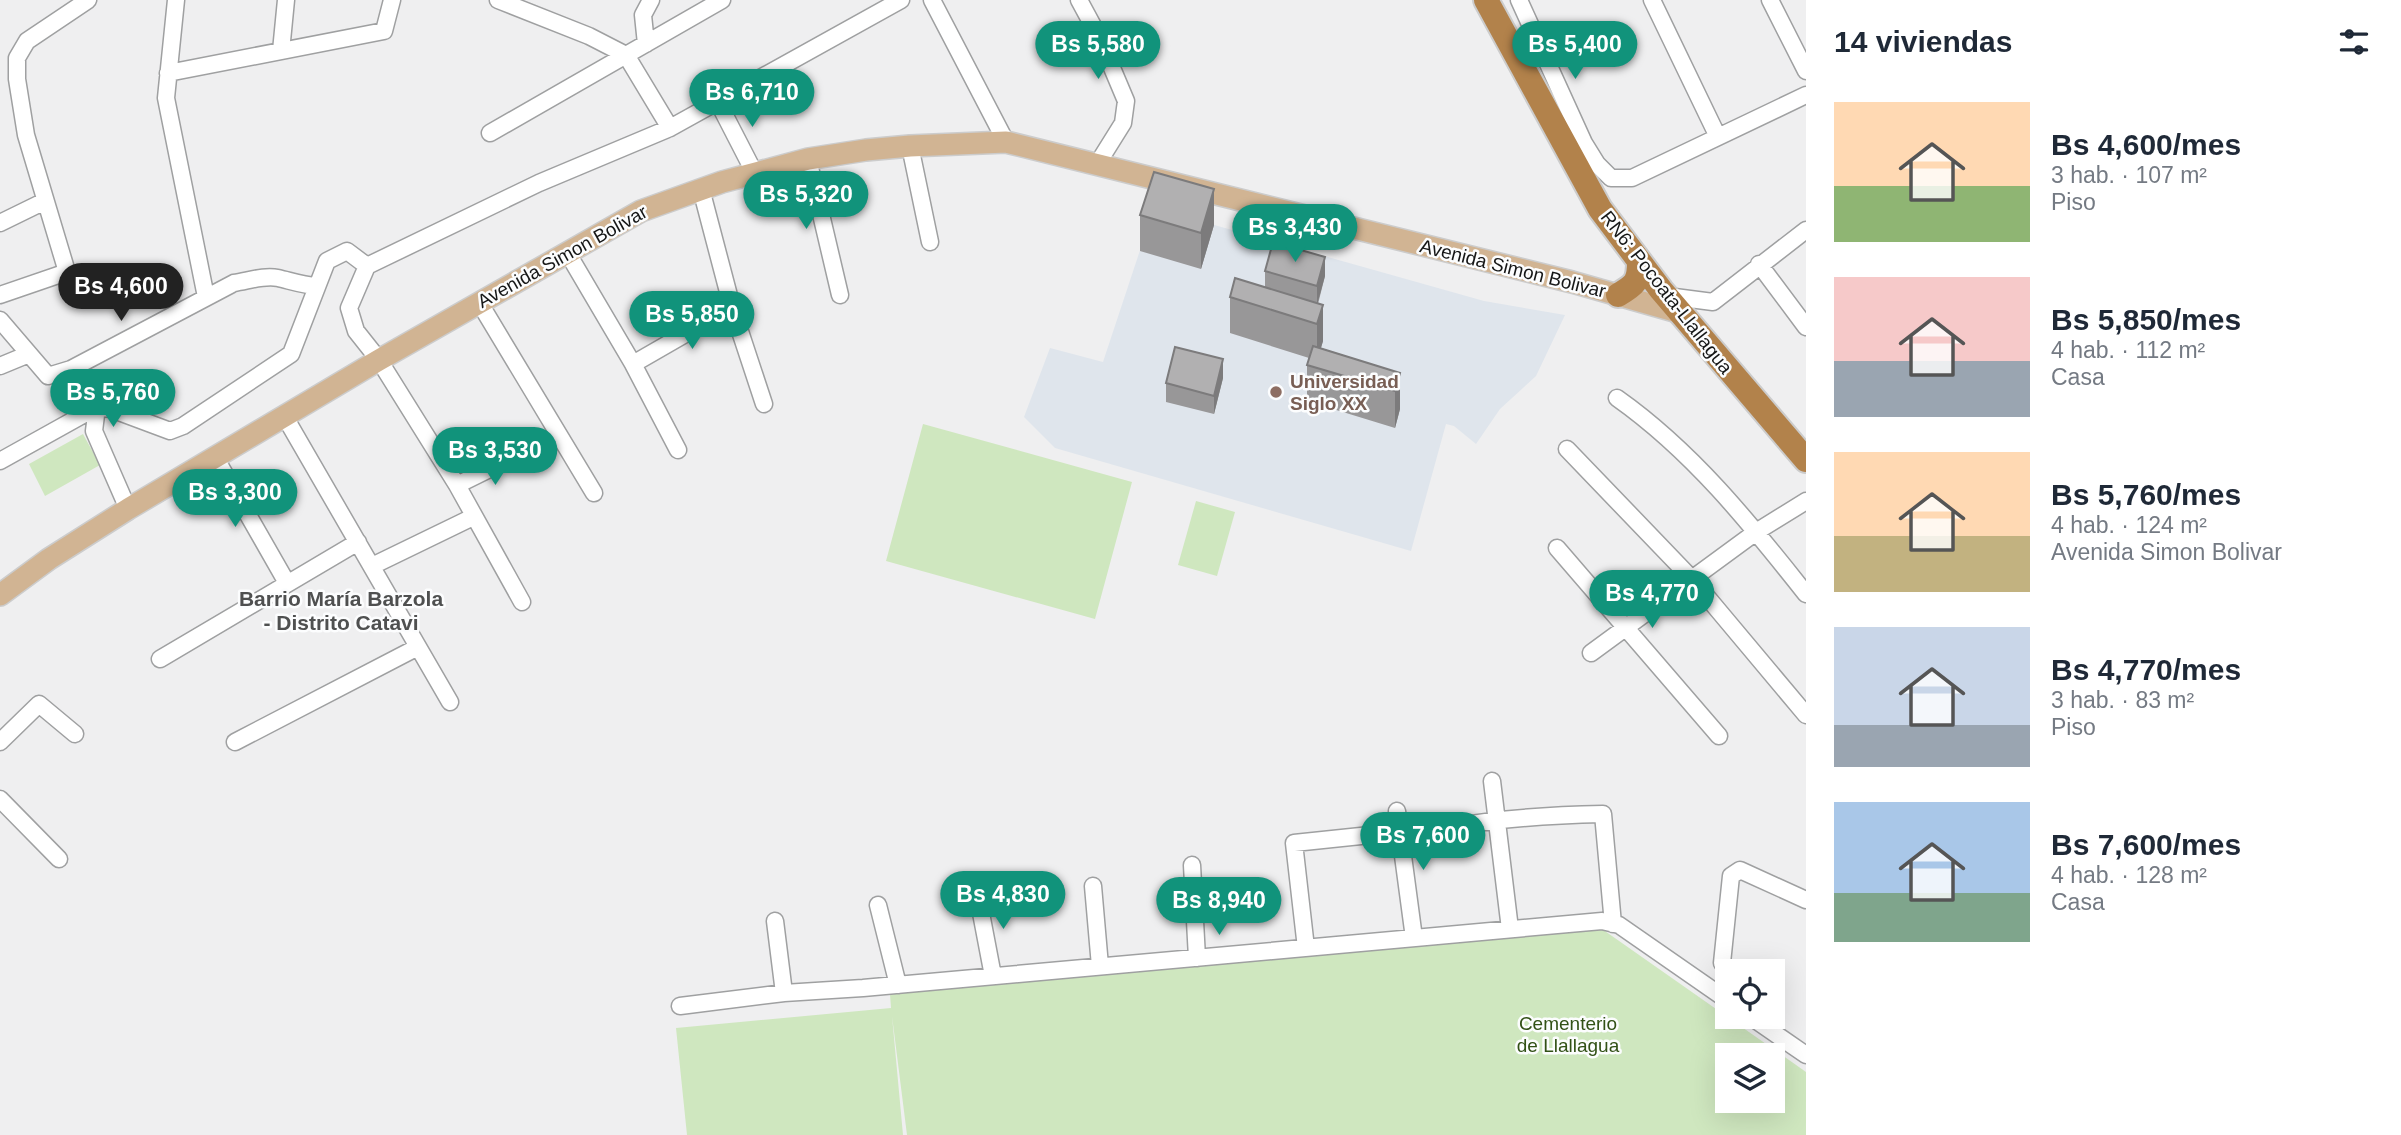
<!DOCTYPE html>
<html lang="es">
<meta charset="utf-8">
<style>
body{margin:0;font-family:Helvetica,sans-serif;background:#f6f6f7;color:#1f2937;height:100vh;display:flex;flex-direction:column;font-size:26px;white-space:nowrap}
*{box-sizing:border-box;margin:0}
p{font-size:23px;color:#747a83}
.icon{flex:none;width:38px;height:38px;fill:none;stroke:currentColor;stroke-width:2;stroke-linecap:round;stroke-linejoin:round}
.map{position:relative;flex:1;overflow:hidden}
.drawer{display:flex;flex-direction:column;background:#fff;width:595px}
.drawer>*{flex:none}
.controls{position:absolute;left:1715px;top:959px;display:grid;gap:14px}
.controls a{display:grid;place-items:center;width:70px;height:70px;border-radius:0px;background:#fff;box-shadow:0 7px 28px #0002;font-size:35px}
.price{position:absolute;translate:-50% -60px;padding:0 16px;border-radius:24px;background:#11937b;color:#fff;font-size:23px;line-height:46px;filter:drop-shadow(0 2px 4px #0008)}
.price::after{content:'';position:absolute;left:50%;top:42px;width:21px;height:16px;margin-left:-10px;background:inherit;clip-path:polygon(0 0,100% 0,50% 100%)}
.price.selected{background:#222;color:#fff}
ul{padding:0;list-style:none}
li{display:flex;align-items:center;gap:21px;height:175px;padding:0 28px}
li span{display:grid;place-items:center;flex:none;width:196px;height:140px;border-radius:0px;color:#555}
li>.icon{margin-inline-start:auto}
span .icon{width:84px;height:84px;fill:#fffc;stroke-width:1}
li b{font-size:30px}
h2{display:flex;justify-content:space-between;align-items:center;height:84px;padding:0 28px;font-size:30px}
main{display:flex;flex:1;min-height:0}
.map>svg:first-child{display:block}
.built{fill:#dfe5ec}
.green{fill:#cfe7bf;fill-rule:evenodd}
.lines{fill:none;stroke-linecap:round;stroke-linejoin:round}
.minor-casing{stroke:#9fa0a1;stroke-width:19}
.major-casing{stroke:#ccc;stroke-width:24}
.highway-casing{stroke:#ccc;stroke-width:28}
.minor{stroke:#fff;stroke-width:16}
.major{stroke:#d1b493;stroke-width:21}
.highway{stroke:#b2824b;stroke-width:24}
.wall{fill:#989798}
.shaded-wall{fill:#7c7b7c}
.building{fill:#b1b0b1;stroke:#7c7b7c;stroke-width:2}
.education-dot{fill:#8d6e63;stroke:#fcfdfe;stroke-width:2.5}
.labels{text-anchor:middle;stroke-width:5;stroke-linejoin:round;paint-order:stroke}
.street-label{font-size:19px;fill:#161717;stroke:#fcfdfe}
.education-label{font-size:19px;font-weight:bold;fill:#785e54;stroke:#fcfdfe;text-anchor:start}
.park-label{font-size:19px;fill:#325116;stroke:#fcfdfe}
.neighbourhood-label{font-size:21px;font-weight:bold;fill:#4f5050;stroke:#fcfdfe}
</style>
<main>
<div class="map">
<svg width="1806" height="1135" viewBox="0 0 1806 1135">
<rect width="100%" height="100%" fill="#efeff0"/>
<path class="built" d="M1154,208l330,93 81,14 -29,61 -36,33 -24,35 -22,-18 -8,-2 -35,127 -356,-103 -31,-31 26,-69 53,14z"/>
<path class="green" d="M923,424l209,58 -37,137 -209,-58z
M83,434l17,31 -55,31 -16,-32z
M1196,501l39,11 -18,64 -39,-11z
M1602,929l204,143v63h-899l-15,-119 11,119h-216l-11,-107 215,-20 -1,-14zM1727,1055h46v46h-46z"/>
<g class="lines">
<defs>
<path id="minor" d="M176,0l-10,98 40,199
M498,0l91,36 37,19 44,73
M932,0l74,142
M1079,0l20,37 27,64 -3,22 -25,40
M1519,0l65,143 13,21 14,14h21l174,-83
M1652,0l66,137
M1770,0l36,71
M646,44l-3,-29 8,-15
M281,51l5,-51
M168,73l216,-42 8,-31
M718,102l36,70
M490,133l232,-133
M910,146l20,96
M808,159l32,136
M701,189l31,118 32,97
M0,223l45,-22
M567,252l66,112 45,86
M1759,264l47,63
M0,295l67,-23 -41,-137 -9,-56v-21l10,-17 61,-41
M1667,296l46,6 93,-72
M479,302l115,191
M0,320l48,56 23,-7 163,-86c14,-2 30,-8 44,-5 13,3 25,7 38,8
M633,364l99,-57
M0,366l29,-12
M71,369l26,38 -3,24 34,78
M1617,398c75,53 132,124 189,196
M285,417l165,285
M1567,449l125,130 114,136
M215,457l72,126
M0,461l97,-54 14,2 59,22 13,-5 108,-72 36,-93 20,-10 20,15
M457,485l59,-29
M1557,548l162,188
M372,566l101,-49
M522,602l-65,-117 -78,-125 -23,-29 -7,-23 18,-42 172,-83 131,-55 231,-128
M1591,653l165,-121 50,-31
M160,659l198,-117
M0,742l39,-38 36,30
M235,742l183,-95
M1492,781l18,148
M0,799l59,60
M1397,811l17,127
M1452,827c50,-9 100,-12 151,-13l10,110
M1192,865l5,93
M1093,886l7,80
M977,892l16,84
M878,905l20,80
M775,921l9,72
M1306,948l-12,-105 105,-11
M1722,963l9,-87 9,-6 66,30
M680,1006l104,-13 79,-5 739,-67 17,4 108,75
M1751,1017l55,38"/>
<path id="major" d="M0,595l49,-36 79,-50 251,-149 262,-149 81,-29 86,-23 58,-9 44,-4 96,-4 566,140 109,31"/>
<path id="highway" d="M1486,0l114,209 61,81 145,170
M1618,295c17,-10 21,-13 21,-33"/>
</defs>
<use href="#minor" class="minor-casing"/>
<use href="#major" class="major-casing"/>
<use href="#highway" class="highway-casing"/>
<use href="#minor" class="minor"/>
<use href="#major" class="major"/>
<use href="#highway" class="highway"/>
</g>
<path class="wall" d="M1140,215l74,10 -13,44 -61,-18z
M1265,271l60,5 -7,28 5,37 -2,7 79,25v36l-5,19 -88,-27v-36l2,-7 -79,-25v-36l35,-9z
M1223,378l-9,36 -48,-12v-19z"/>
<path class="shaded-wall" d="M1214,189v36l-13,44v-36z
M1325,257v19l-8,29v-19z
M1323,305v36l-6,19v-36z
M1223,359v19l-9,36v-18z
M1400,373v36l-5,19v-37z"/>
<path class="building" d="M1154,172l60,17 -13,44 -61,-18z
M1273,242l52,15 -8,29 -52,-15z
M1235,278l88,27 -6,19 -87,-27z
M1313,346l87,27 -5,18 -88,-26z
M1175,347l48,12 -9,37 -48,-13z"/>
<circle class="education-dot" cx="1276" cy="392" r="7"/>
<g class="labels">
<g class="street-label">
<text transform="translate(562 256) rotate(-29)" y="7">Avenida Simon Bolivar</text>
<text transform="translate(1513 268) rotate(14)" y="7">Avenida Simon Bolivar</text>
<text transform="translate(1667 292) rotate(52)" y="7">RN6: Pocoata-Llallagua</text>
</g>
<g class="education-label">
<text x="1290" y="388">Universidad<tspan x="1290" dy="22">Siglo XX</tspan></text>
</g>
<g class="park-label">
<text x="1568" y="1030">Cementerio<tspan x="1568" dy="22">de Llallagua</tspan></text>
</g>
<g class="neighbourhood-label">
<text x="341" y="606">Barrio María Barzola<tspan x="341" dy="24">- Distrito Catavi</tspan></text>
</g>
</g>
</svg>
<div class="controls">
<a><svg class="icon" aria-label="locate" viewBox="0 0 24 24"><circle cx="12" cy="12" r="6"/><path d="M12 2v4M12 18v4M2 12h4M18 12h4"/></svg></a>
<a><svg class="icon" aria-label="layers" viewBox="0 0 24 24"><path d="M12 4l9 5-9 5-9-5zM3 14l9 5 9-5"/></svg></a>
</div>
<b class="price" style="left:1098px;top:81px">Bs 5,580</b>
<b class="price" style="left:1575px;top:81px">Bs 5,400</b>
<b class="price" style="left:752px;top:129px">Bs 6,710</b>
<b class="price" style="left:806px;top:231px">Bs 5,320</b>
<b class="price" style="left:1295px;top:264px">Bs 3,430</b>
<b class="price selected" style="left:121px;top:323px">Bs 4,600</b>
<b class="price" style="left:692px;top:351px">Bs 5,850</b>
<b class="price" style="left:113px;top:429px">Bs 5,760</b>
<b class="price" style="left:495px;top:487px">Bs 3,530</b>
<b class="price" style="left:235px;top:529px">Bs 3,300</b>
<b class="price" style="left:1652px;top:630px">Bs 4,770</b>
<b class="price" style="left:1423px;top:872px">Bs 7,600</b>
<b class="price" style="left:1003px;top:931px">Bs 4,830</b>
<b class="price" style="left:1219px;top:937px">Bs 8,940</b>
</div>
<section class="drawer">
<h2>14 viviendas<svg class="icon" aria-label="filters" viewBox="0 0 24 24"><path d="M4 7h16M4 17h16"/><circle cx="9" cy="7" r="2"/><circle cx="15" cy="17" r="2"/></svg></h2>
<ul>
<li><span style="background:linear-gradient(#ffd9b3 60%,#8fb573 0)"><svg class="icon" aria-label="home" viewBox="0 0 24 24"><path d="M3 11l9-7 9 7M6 9v11h12V9"/></svg></span><div><b>Bs 4,600/mes</b><p>3 hab. · 107 m²</p><p>Piso</p></div></li>
<li><span style="background:linear-gradient(#f6c9c9 60%,#9aa5b1 0)"><svg class="icon" aria-label="home" viewBox="0 0 24 24"><path d="M3 11l9-7 9 7M6 9v11h12V9"/></svg></span><div><b>Bs 5,850/mes</b><p>4 hab. · 112 m²</p><p>Casa</p></div></li>
<li><span style="background:linear-gradient(#ffd9b3 60%,#c2b280 0)"><svg class="icon" aria-label="home" viewBox="0 0 24 24"><path d="M3 11l9-7 9 7M6 9v11h12V9"/></svg></span><div><b>Bs 5,760/mes</b><p>4 hab. · 124 m²</p><p>Avenida Simon Bolivar</p></div></li>
<li><span style="background:linear-gradient(#c9d6e8 70%,#9aa5b1 0)"><svg class="icon" aria-label="home" viewBox="0 0 24 24"><path d="M3 11l9-7 9 7M6 9v11h12V9"/></svg></span><div><b>Bs 4,770/mes</b><p>3 hab. · 83 m²</p><p>Piso</p></div></li>
<li><span style="background:linear-gradient(#a9c7e8 65%,#7fa58c 0)"><svg class="icon" aria-label="home" viewBox="0 0 24 24"><path d="M3 11l9-7 9 7M6 9v11h12V9"/></svg></span><div><b>Bs 7,600/mes</b><p>4 hab. · 128 m²</p><p>Casa</p></div></li>
</ul>
</section>
</main>
